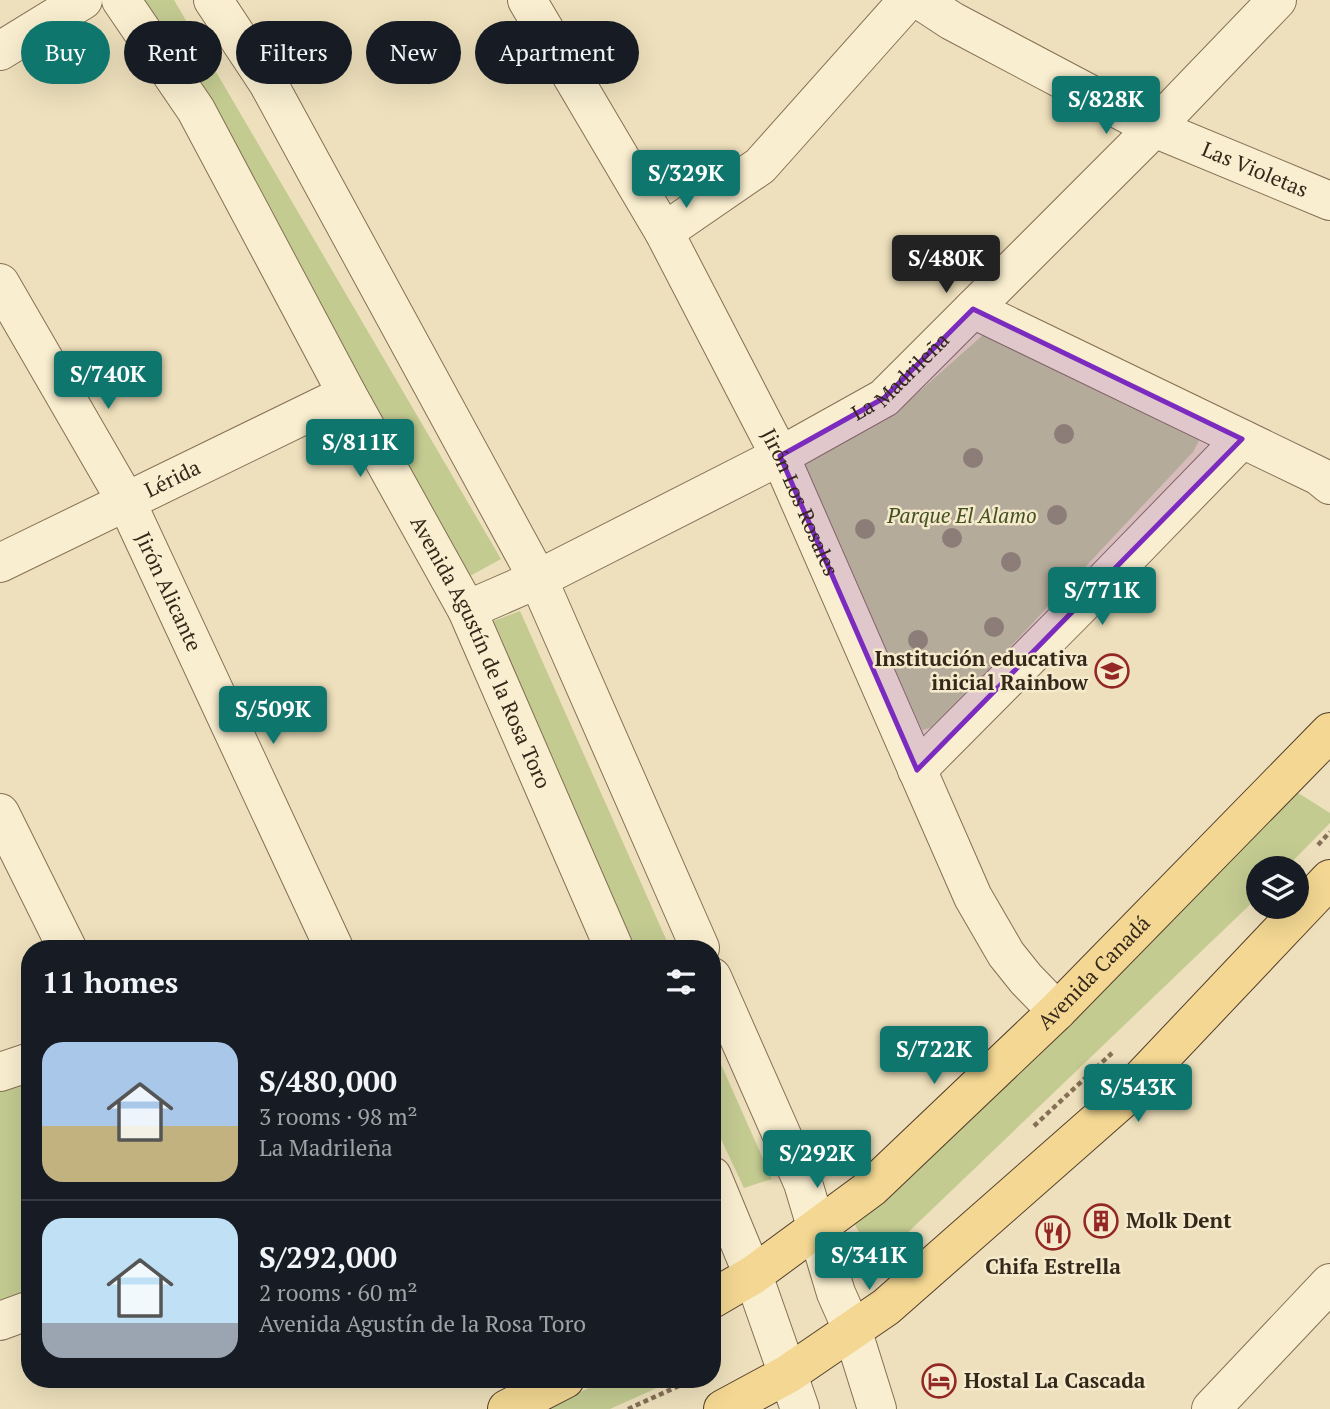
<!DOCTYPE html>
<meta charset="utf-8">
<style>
body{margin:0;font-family:"PT Serif",serif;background:#20242c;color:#f1f3f6;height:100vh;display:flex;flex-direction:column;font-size:26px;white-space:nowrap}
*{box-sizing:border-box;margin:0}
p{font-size:23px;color:#9ea1a6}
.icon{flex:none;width:38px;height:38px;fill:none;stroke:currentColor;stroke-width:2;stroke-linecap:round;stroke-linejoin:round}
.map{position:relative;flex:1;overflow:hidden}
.drawer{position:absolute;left:21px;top:940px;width:700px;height:448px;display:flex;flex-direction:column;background:#171b24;border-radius:28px;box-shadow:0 7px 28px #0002}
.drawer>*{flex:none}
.hud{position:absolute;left:21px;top:21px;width:700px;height:63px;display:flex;gap:14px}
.fabs{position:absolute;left:1246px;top:856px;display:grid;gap:14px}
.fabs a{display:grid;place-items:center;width:63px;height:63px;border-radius:50%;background:#171b24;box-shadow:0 7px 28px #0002;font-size:35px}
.price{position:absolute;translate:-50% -60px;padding:0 16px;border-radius:7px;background:#0f766e;color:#fff;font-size:23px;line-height:46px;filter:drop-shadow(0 2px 4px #0008)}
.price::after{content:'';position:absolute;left:50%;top:42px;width:21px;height:16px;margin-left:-10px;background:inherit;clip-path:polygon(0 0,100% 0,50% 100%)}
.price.current{background:#222;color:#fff}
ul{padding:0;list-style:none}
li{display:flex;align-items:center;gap:21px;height:175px;padding:0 21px}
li+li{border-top:2px solid #363941}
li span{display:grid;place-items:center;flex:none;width:196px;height:140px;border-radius:21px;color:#555}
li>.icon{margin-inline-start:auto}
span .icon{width:84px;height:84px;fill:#fffc;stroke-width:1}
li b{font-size:30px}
h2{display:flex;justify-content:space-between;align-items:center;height:84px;padding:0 21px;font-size:30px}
.tag{padding:0 24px;border-radius:32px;background:#171b24;box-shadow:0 7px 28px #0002;font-size:24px;line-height:63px}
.tag.current{background:#0f766e;color:#fff}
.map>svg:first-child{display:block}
.green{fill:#c3cb91}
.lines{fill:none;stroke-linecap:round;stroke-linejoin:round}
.minor-casing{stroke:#857056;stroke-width:40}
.major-casing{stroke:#523e2b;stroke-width:40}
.path{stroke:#857056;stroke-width:4.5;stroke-dasharray:5 3.5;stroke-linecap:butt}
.minor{stroke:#f9eecf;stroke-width:38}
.major{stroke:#f3d792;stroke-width:38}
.tree{fill:#909167}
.marked{fill:#7b2cbf;fill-opacity:0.2;stroke:#7b2cbf;stroke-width:5;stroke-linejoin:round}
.labels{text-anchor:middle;stroke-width:5;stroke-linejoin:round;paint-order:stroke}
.street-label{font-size:21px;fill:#34281b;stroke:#f5eacc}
.park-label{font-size:21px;font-style:italic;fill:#435121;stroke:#f5eacc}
.poi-label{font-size:21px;font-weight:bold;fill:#34281b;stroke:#f5eacc;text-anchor:start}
</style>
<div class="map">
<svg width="1330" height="1409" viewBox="0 0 1330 1409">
<rect width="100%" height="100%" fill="#eee0bc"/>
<path class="green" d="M132,0h42l327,559 -42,23z
M983,335l218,102 -8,15 -258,275 -13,3 -119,-266 93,-52z
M520,611l150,337h-37l-150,-323z
M1295,791l35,22v10l-44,45h-28v29l-382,366 -22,-40z
M712,1044l60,135 -28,9 -32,-68z
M30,1068v227l-30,11v-227z
M608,1379h69l-67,30h-66z"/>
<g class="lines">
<defs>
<g id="minor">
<path id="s1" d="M121,0l75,110 151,284 120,216 147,338"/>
<path d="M213,0l55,83 270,496 162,369"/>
<path id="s2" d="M527,0l137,232 116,224 193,441 33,57 20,25 31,32"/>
<path id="s3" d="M920,0l32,21 202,107 176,73"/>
<path d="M0,51l83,-51"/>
<path d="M664,232l96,-66 148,-166"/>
<path id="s4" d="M0,283l126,218 208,447"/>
<path d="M973,309l346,167 11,9"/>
<path id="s5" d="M0,563l347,-169"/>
<path id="s6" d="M467,610l71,-31 242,-123 104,-58 270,-270 123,-128"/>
<path d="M917,770l161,-162 164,-169"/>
<path d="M0,813l67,135"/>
<path d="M712,977l91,206 33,110 16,36 25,80"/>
<path d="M0,1072l30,-10"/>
<path d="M712,1176l41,99 47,134"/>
<path d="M0,1321l30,-11"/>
<path d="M1211,1409l119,-126"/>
</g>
<g id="major">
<path id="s7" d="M712,1299l41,-24 118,-87 186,-177 273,-279"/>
<path d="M507,1409l58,-30"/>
<path d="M723,1409l65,-35 98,-67 233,-205 211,-223"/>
</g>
</defs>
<use href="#minor" class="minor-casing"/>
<use href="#major" class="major-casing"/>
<path class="path" d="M1318,845l12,-13
M1034,1126l78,-73
M628,1409l66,-30"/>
<use href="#minor" class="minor"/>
<use href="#major" class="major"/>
</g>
<g class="tree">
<circle cx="1064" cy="434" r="10"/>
<circle cx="973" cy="458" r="10"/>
<circle cx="1057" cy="515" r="10"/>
<circle cx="865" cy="529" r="10"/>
<circle cx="952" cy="538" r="10"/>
<circle cx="1011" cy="562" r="10"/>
<circle cx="994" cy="627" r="10"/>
<circle cx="918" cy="640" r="10"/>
</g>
<path class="marked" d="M973,309l269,130 -325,331 -137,-314 104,-58z"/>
<defs>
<symbol id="school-ring" viewBox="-11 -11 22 22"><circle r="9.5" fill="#f5eacc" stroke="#942825" stroke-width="1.5"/><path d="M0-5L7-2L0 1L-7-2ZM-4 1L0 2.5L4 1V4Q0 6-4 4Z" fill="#942825"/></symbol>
<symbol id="building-ring" viewBox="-11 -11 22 22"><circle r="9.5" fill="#f5eacc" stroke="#942825" stroke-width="1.5"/><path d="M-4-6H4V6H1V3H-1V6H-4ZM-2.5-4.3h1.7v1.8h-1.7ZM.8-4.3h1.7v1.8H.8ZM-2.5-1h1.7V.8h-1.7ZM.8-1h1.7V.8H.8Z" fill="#942825"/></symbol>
<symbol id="restaurant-ring" viewBox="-11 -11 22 22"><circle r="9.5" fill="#f5eacc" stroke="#942825" stroke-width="1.5"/><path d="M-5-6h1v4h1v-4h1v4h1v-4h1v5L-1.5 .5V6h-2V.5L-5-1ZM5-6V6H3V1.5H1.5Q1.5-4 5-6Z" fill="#942825"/></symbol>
<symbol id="hotel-ring" viewBox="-11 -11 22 22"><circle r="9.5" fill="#f5eacc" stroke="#942825" stroke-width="1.5"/><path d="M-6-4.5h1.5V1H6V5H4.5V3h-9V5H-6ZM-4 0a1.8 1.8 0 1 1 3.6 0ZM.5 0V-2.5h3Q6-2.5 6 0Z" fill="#942825"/></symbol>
</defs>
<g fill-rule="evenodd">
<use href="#school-ring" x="1093" y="652" width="38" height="38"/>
<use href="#building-ring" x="1082" y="1202" width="38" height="38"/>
<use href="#restaurant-ring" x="1034" y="1214" width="38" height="38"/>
<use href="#hotel-ring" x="920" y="1362" width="38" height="38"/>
</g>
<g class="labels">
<g class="street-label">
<text dy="7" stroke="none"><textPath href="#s3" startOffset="376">Las Violetas</textPath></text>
<text dy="7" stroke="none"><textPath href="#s6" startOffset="494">La Madrileña</textPath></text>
<text dy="7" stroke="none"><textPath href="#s5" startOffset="192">Lérida</textPath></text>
<text dy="7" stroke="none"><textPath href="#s2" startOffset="572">Jirón Los Rosales</textPath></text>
<text dy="7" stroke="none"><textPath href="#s4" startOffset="352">Jirón Alicante</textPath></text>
<text dy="7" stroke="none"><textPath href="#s1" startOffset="746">Avenida Agustín de la Rosa Toro</textPath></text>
<text dy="7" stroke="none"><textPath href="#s7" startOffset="504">Avenida Canadá</textPath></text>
</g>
<g class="park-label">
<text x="962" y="523">Parque El Alamo</text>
</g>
<g class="poi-label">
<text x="1088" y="666" text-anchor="end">Institución educativa<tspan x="1088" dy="24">inicial Rainbow</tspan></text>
<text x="1126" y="1228">Molk Dent</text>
<text x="1053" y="1274" text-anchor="middle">Chifa Estrella</text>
<text x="964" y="1388">Hostal La Cascada</text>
</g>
</g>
</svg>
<div class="fabs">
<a><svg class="icon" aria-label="layers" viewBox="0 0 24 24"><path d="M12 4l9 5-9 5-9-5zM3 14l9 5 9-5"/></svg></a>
</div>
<b class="price" style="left:1106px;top:136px">S/828K</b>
<b class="price" style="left:686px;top:210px">S/329K</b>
<b class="price current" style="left:946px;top:295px">S/480K</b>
<b class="price" style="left:108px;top:411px">S/740K</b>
<b class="price" style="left:360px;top:479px">S/811K</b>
<b class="price" style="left:1102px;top:627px">S/771K</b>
<b class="price" style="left:273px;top:746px">S/509K</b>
<b class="price" style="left:934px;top:1086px">S/722K</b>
<b class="price" style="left:1138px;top:1124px">S/543K</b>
<b class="price" style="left:817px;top:1190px">S/292K</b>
<b class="price" style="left:869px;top:1292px">S/341K</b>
<div class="hud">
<a class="tag current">Buy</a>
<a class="tag">Rent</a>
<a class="tag">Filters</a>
<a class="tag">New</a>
<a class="tag">Apartment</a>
</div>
<section class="drawer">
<h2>11 homes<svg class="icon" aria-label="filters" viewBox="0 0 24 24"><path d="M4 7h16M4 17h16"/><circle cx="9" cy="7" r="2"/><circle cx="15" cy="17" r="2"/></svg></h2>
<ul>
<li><span style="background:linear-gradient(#a9c7e8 60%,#c2b280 0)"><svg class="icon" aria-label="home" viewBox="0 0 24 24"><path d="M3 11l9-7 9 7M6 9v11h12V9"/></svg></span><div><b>S/480,000</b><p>3 rooms · 98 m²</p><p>La Madrileña</p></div></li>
<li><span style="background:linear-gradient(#bfe0f5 75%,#9aa5b1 0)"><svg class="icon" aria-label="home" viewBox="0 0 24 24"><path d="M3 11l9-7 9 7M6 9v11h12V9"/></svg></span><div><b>S/292,000</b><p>2 rooms · 60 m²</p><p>Avenida Agustín de la Rosa Toro</p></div></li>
</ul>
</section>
</div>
